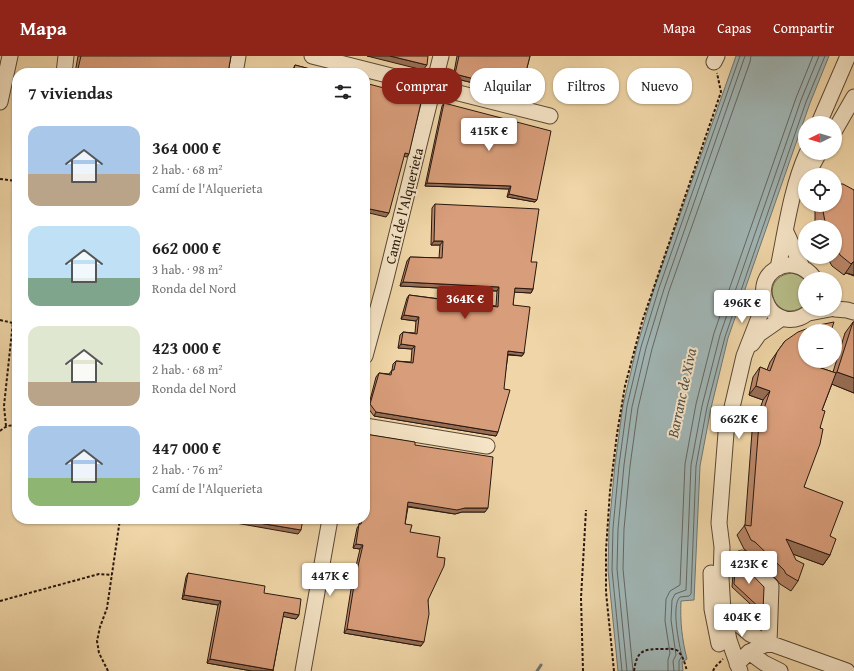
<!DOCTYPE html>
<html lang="es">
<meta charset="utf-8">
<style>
body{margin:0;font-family:"Gentium Book Plus",serif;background:#f6f6f6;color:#222;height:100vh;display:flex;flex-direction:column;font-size:15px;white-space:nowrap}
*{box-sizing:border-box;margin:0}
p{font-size:13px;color:#767676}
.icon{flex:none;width:22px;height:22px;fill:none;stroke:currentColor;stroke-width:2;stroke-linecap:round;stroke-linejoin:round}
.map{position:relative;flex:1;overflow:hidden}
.side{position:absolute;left:12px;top:12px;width:358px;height:456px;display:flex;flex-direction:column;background:#fff;border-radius:16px;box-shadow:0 1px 3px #0004}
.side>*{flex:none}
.hud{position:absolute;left:382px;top:12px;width:380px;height:36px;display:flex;gap:8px}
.needle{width:26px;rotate:265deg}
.fabs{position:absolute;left:798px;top:60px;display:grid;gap:8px}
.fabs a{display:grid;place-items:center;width:44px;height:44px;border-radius:50%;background:#fff;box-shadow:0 1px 3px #0004;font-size:20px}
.price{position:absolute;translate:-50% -34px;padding:0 9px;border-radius:4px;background:#fff;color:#222;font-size:13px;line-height:26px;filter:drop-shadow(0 1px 2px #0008)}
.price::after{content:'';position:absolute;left:50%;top:24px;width:12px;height:9px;margin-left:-6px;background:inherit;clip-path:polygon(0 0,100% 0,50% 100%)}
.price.current{background:#8f2418;color:#fff}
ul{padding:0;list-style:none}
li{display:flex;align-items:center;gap:12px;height:100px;padding:0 16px}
li span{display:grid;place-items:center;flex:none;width:112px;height:80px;border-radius:12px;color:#555}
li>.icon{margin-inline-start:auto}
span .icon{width:48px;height:48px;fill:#fffc;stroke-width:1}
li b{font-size:17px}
h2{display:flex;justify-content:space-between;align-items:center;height:48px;padding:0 16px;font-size:17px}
.chip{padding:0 14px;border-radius:16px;background:#fff;box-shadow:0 1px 3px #0004;font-size:14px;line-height:36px}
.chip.current{background:#8f2418;color:#fff}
header{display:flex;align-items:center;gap:24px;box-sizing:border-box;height:56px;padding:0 20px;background:#8f2418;color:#fff}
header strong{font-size:19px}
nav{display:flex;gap:22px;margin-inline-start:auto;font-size:14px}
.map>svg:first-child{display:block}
.green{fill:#b7be89;stroke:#706b4c}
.water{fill:#a0b5b4;stroke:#707672}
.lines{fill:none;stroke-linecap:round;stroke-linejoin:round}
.shore{stroke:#646662;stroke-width:1}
.stream{stroke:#707672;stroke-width:3}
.minor-casing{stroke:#5a4735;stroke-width:17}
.path{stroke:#28180f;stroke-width:2;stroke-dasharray:3 2;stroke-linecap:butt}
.minor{stroke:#f5e4c6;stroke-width:15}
.wall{fill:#ba8769;stroke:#28180f}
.shaded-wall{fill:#976e55;stroke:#28180f}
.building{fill:#d89d7a;stroke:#28180f}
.labels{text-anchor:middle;stroke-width:4;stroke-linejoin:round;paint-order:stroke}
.street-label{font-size:14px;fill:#28180f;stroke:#f5e4c6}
.water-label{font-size:15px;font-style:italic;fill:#524f49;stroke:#f5e4c6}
</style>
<header>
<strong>Mapa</strong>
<nav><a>Mapa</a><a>Capas</a><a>Compartir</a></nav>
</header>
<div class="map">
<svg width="854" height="615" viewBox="0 0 854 615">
<rect width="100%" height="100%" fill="#efd5a7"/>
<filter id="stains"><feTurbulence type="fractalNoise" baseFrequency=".005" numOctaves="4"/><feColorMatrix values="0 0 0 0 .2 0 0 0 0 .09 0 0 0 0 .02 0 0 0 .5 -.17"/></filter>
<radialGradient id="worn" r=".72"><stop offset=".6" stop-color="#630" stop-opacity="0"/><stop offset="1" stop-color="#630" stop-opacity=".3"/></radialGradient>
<path class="green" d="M792,217l6,2 7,5v25c-29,23 -50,-28 -13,-32z"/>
<path class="water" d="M736,0h93l-19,47 -82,235 -17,70 -11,58 -6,134 -13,1c-1,20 1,39 6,58l-5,3 1,9h-65l-10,-101 1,-42 6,-64 8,-59 14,-59 18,-60z"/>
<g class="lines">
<path class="shore" d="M622,615l-10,-101 1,-42 6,-63 8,-59 14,-59 18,-59 81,-232
M627,615l-10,-102 1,-40 6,-64 8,-58 14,-59 18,-59 81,-233
M633,615l-10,-102 1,-40 6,-63 8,-58 14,-59 17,-58 81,-229 1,-6
M668,615v-11l2,-7 -5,-32 1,-22 4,-8 10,-6 5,-121 11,-60 18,-71 82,-235 17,-42
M674,615l-1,-10 3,-6 -5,-35 1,-20 3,-6 11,-4 5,-125 11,-59 18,-71 81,-235 18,-44
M679,615v-10l3,-5c-3,-11 -11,-51 -2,-59l9,-1 2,-2 5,-128 11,-59 18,-70 81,-235 19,-46"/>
<path class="stream" d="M537,615l4,-6"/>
<defs>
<path id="minor" d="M312,0l238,60
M714,6l3,-6
M64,17l2,-17
M235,17l3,-17
M0,46l10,-46
M819,67l29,-67
M835,74l19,-33
M807,119l12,-22
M786,176l16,35
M778,212c8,-39 13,-79 29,-115
M812,253c-7,8 -17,12 -27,10 -7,-2 -14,-7 -17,-13 -18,-31 23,-59 47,-27
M835,253l12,1 7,2
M809,257l21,-4
M752,288l7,-10 23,-16
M365,300l19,-70 57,-230
M365,370l122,20
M742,502l29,28 -2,57
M711,517l1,36 7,35
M723,555l27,23 19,9 78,28
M749,596l15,11 16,8
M737,608l12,-12 20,-9
M303,615l27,-152
M740,615l-11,-31 -6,-29 -2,-33 1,-31 -3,-24 7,-90 18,-77 21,-54"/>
</defs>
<use href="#minor" class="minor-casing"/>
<path class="path" d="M0,123l17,2
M0,264l13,3
M6,370l-2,-20 13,-122
M0,375c6,-5 10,-7 17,-4
M0,545l99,-27 13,1
M108,615l-9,-18 -2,-12 3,-14 7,-19 13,-89
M583,615l-2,-73 5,-88
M614,615l-8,-79v-42l4,-59 7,-57 8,-48 17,-64 79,-230 -4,-19
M634,615c3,-21 9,-22 29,-22 5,0 11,-1 15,2 5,5 7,13 9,20
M713,615l2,-4 8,-8"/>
<use href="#minor" class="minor"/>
</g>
<path class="wall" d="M78,0h153l-3,17h-153z
M457,0h73l-9,35 -3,3 -65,-16z
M295,9l30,8h-34z
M444,47l93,97 -2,2 -28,-5 2,-8 -84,-3 17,-80z
M854,134v86l-8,-3 -2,2 -12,-9 -5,-9h8v-30h-19l-1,-5v-13l2,-4h18z
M435,148l96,58 2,27 -2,4 -17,-1 -1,13 11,48 -2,3 -14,-1 -12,81 -122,-20 -6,-8 8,-31 3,-4 10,1 3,-4 1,-6 3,-3 15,1 1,-13 -14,-1 2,-13 3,-3 12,1 1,-12 -15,-2 6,-21 2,-3 87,11 1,-15 -97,-5 7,-25 3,-4 29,1 1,-13h-9l1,-37z
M853,266h1v71l-22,-9 -10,26 -2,18 -16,59 26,49v19l-7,10 -30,-11 5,27 -7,10 -11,-7 -3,-4 -29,-28 -4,-3 -7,-14 8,-10 7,-93 11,-32 -14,-5 4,-18 7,-10 7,3 3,-8 15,-21 33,26 15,5 12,-39z
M365,378l50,11 70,67h-23l-7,2 -47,-7 -3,17 5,8 18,68 -7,46 -77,-13 8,-50 8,-34 -7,-1 4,-20 2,-3 1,-6h5z
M736,502l27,53 -2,3 -29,-27 2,-26z
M188,517l111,42 -3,4 -13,-3 -10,55h-21l-45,-8 11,-58 -36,-6 4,-22z"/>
<path class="shaded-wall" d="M367,0h23l37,9 -4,5z
M455,18l66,17 -3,3 -65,-16z
M405,97l4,1 -2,3 -5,-1z
M427,127l84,3 -2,3 -84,-3z
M509,138l28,6 -2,2 -28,-5z
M365,152l24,5 -3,4 -21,-5z
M434,185h9l-3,4h-9z
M853,206h1v13l-8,-2 -2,2z
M403,226l96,5 -2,4 -97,-5z
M515,232l18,1 -2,4 -19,-1z
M404,259l15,2 -3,4 -15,-2z
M401,288l14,2 -3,3 -14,-1z
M508,295l16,2 -2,3 -16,-2z
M837,316l17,6v15l-25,-10z
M756,330l14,5 -7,9 -14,-5z
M376,356l122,20 -2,4 -122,-20z
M408,446l57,6h23l-3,4h-23l-7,2 -49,-8z
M213,463h22l66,11 -3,4z
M786,483l44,16 -7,10 -44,-16z
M356,488l7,1 -3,4 -7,-1z
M184,539l37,6 -3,4 -36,-6z
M284,556l15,3 -3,4 -15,-3z
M347,573l77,13 -3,4 -77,-13z
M210,603l63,11v1h-21l-45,-8z"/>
<path class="building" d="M81,0h150l-3,17h-151z
M390,0h38l-1,9z
M459,0h71l-9,35 -66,-17z
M295,9l30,8h-32z
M365,27l57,15 -13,56 -4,-1 -16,60 -24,-5z
M444,47l107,28 -14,69 -28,-6 2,-8 -84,-3z
M835,128h8l11,6v72h-1l-2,2 -11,-9 -5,-8v-20h-9l-3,-16v-6h12z
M435,148l104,5 -8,53h6l-4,27 -18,-1 -2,17 17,2 -6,46 -16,-2 -4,38 6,1 -12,42 -122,-20 -6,-8 9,-31 12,2 1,-5h2l2,-9 17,2 2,-17 -14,-2 2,-12 14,2 2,-17 -15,-2 5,-20 89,12 1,-20 -96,-5 7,-25 32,1 1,-17h-9z
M834,266l-3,9h-26v30h15l-2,6 18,6 -14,37 3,1 -5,17 3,1 -3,15 -16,43 39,15 -13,34 6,3 -6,16 -44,-16 10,21 8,4 -6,17 -12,-7 -2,-4 -29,-28 -4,-2 -7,-15 7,1 8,-103 11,-32 -14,-5 4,-19 10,4 7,-19 8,-11 13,-9 16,-6z
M853,266h1v56l-17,-6z
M365,378l50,8v3l78,12 -5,51h-23l-8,2 -49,-8 -3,22 7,1 -2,7 30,5 -3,20 8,1 -1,8 -16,34 1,14 -5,28 -77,-13 8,-50 8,-34 -7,-1 3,-20h2l1,-5h3v-18l1,-5h-1z
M235,463h68l-2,11z
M736,502l28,29 -1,24 -29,-27z
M188,517l77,13 -1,7 37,6 -2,16 -15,-3 -11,58 -63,-11 11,-58 -37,-6z"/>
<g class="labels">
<g class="street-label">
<text transform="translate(404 150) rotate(-76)" y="5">Camí de l'Alquerieta</text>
</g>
<g class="water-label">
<text transform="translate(682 337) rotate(-78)" y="5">Barranc de Xiva</text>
</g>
</g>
<rect width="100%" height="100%" filter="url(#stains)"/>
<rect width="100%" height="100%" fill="url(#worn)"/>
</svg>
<div class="fabs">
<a><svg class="needle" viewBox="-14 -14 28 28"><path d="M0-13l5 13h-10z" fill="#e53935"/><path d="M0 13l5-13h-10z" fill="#767676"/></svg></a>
<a><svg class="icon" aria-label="locate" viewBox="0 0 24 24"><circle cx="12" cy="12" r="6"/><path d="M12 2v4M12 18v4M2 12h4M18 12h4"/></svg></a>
<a><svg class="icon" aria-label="layers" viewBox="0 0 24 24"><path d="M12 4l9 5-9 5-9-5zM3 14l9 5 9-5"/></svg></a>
<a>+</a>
<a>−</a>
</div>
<b class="price" style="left:489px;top:96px">415K €</b>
<b class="price current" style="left:465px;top:264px">364K €</b>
<b class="price" style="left:742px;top:268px">496K €</b>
<b class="price" style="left:739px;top:384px">662K €</b>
<b class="price" style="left:749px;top:529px">423K €</b>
<b class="price" style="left:330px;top:541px">447K €</b>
<b class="price" style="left:742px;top:582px">404K €</b>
<div class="hud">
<a class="chip current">Comprar</a>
<a class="chip">Alquilar</a>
<a class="chip">Filtros</a>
<a class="chip">Nuevo</a>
</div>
<section class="side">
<h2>7 viviendas<svg class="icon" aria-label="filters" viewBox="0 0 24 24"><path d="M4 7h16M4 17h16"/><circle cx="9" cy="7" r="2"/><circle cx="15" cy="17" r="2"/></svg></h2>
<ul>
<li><span style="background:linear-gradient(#a9c7e8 60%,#b9a48a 0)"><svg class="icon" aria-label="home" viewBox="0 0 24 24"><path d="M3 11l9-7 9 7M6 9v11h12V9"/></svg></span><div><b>364 000 €</b><p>2 hab. · 68 m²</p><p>Camí de l'Alquerieta</p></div></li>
<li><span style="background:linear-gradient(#bfe0f5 65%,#7fa58c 0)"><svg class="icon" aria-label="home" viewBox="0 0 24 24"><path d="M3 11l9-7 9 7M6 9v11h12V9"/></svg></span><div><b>662 000 €</b><p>3 hab. · 98 m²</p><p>Ronda del Nord</p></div></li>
<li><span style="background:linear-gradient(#dfe7d0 70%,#b9a48a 0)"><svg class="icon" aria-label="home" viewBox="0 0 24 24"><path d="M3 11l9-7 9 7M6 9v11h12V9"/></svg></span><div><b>423 000 €</b><p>2 hab. · 68 m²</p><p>Ronda del Nord</p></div></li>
<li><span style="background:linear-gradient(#a9c7e8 65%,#8fb573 0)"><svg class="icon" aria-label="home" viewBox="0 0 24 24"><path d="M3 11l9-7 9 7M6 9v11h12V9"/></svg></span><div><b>447 000 €</b><p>2 hab. · 76 m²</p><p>Camí de l'Alquerieta</p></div></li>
</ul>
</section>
</div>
